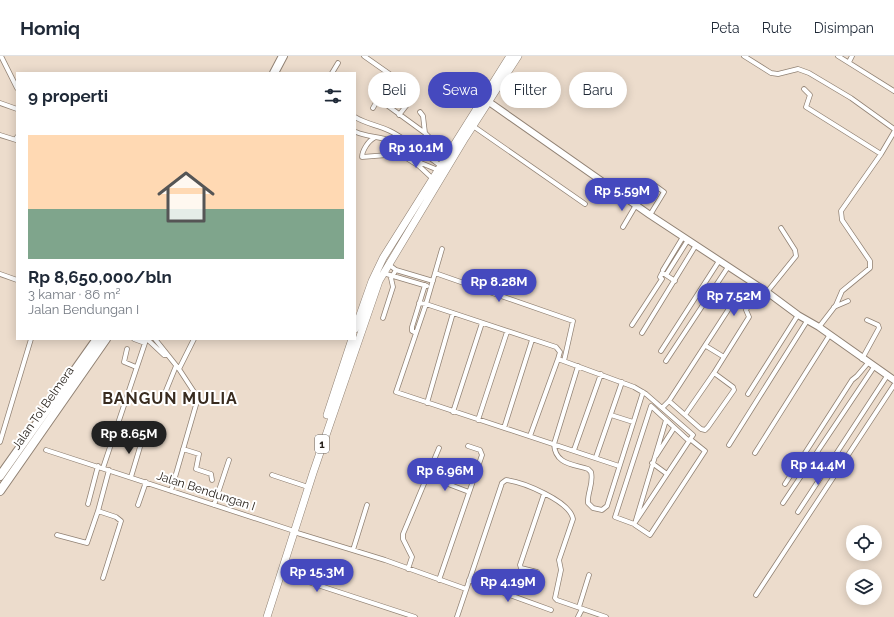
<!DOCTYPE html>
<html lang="id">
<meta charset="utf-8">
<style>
body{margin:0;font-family:Raleway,sans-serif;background:#f2f2f3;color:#1f2937;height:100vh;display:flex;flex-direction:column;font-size:15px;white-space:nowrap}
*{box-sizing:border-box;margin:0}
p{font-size:13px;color:#747a83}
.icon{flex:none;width:22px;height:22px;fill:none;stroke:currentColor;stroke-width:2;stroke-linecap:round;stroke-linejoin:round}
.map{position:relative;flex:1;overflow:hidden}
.side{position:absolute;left:16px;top:16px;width:340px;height:268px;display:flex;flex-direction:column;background:#fff;border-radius:0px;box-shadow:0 2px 10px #0003}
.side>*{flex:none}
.banner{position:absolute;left:368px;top:16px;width:380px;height:36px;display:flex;gap:8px}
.fabs{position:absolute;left:846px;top:469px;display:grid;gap:8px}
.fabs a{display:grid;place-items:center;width:36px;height:36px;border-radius:50%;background:#fff;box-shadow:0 2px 10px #0003;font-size:20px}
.price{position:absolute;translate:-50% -34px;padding:0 9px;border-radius:14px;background:#4549be;color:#fff;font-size:13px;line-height:26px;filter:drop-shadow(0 1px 2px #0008)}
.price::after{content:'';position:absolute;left:50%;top:24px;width:12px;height:9px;margin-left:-6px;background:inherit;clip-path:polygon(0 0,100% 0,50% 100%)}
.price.selected{background:#222;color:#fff}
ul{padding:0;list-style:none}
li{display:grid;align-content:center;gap:8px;height:212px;padding:0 12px}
li span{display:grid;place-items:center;height:124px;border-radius:0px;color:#555}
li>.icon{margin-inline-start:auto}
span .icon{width:72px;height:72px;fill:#fffc;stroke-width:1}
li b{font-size:17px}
h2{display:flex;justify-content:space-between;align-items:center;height:48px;padding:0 12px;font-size:17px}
.chip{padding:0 14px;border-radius:18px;background:#fff;box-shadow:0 2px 10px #0003;font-size:14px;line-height:36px}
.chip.selected{background:#4549be;color:#fff}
header{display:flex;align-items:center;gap:24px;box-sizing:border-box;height:56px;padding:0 20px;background:#fff;border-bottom:1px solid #e0e1e3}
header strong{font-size:19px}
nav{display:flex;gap:22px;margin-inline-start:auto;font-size:14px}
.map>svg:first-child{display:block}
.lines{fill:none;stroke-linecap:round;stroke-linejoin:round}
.minor-casing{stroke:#918274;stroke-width:5.5}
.secondary-casing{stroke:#918274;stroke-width:8}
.trunk-casing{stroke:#918274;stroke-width:8}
.motorway-casing{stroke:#918274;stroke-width:10}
.minor{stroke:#fff;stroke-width:4}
.secondary{stroke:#fff;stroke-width:6}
.trunk{stroke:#fff;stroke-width:7}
.motorway{stroke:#fff;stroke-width:8}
.labels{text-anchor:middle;stroke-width:4;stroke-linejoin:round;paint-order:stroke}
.shield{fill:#fff;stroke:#686460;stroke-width:1}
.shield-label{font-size:11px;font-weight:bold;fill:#28221c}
.street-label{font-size:12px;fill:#28221c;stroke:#fff}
.district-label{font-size:16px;font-weight:bold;letter-spacing:1px;fill:#382b1f;stroke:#fff}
</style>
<header>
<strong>Homiq</strong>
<nav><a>Peta</a><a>Rute</a><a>Disimpan</a></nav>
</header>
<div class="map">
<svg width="894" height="561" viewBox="0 0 894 561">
<rect width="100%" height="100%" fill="#ecdccc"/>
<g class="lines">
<defs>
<path id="minor" d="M1,0l16,32
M364,0l27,19 -14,18v5l48,35 12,12 13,5
M744,0l27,17 7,1 20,-5 11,4 42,25 43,31
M838,0l56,35
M849,6l3,-6
M332,17l6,-10
M804,33l6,6 -4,12 75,47
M0,47l17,6
M373,52l5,-9
M420,56l3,4 2,17
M399,59l7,-9
M355,61c11,7 23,8 35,14 18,9 34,23 51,35
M473,70l112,78
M356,76c15,7 38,3 47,19l-3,3
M0,79l16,5 1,-3
M374,82c-6,3 -12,13 -12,19l38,-3 19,12 14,13
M403,95l18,12 17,7
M650,159l14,-23 -11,-8
M623,171l13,-22
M388,208l8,6 37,11
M663,214l20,-33
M383,217l44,13
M435,217l138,48 -9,40
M0,218l17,6
M675,225l-9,-6 22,-35
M767,236l29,-36 -1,-6 -14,-22
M419,247l7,1 16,-55
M834,251l14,-6
M383,262l10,-31 -2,-9 5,-8
M632,269l30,-46 -2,-2 2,-4 4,2
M819,271l17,-22 6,-14 28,-23v-7l-28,-41 -1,-9 40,-57 13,-22
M416,277l-4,-2v-4l13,-42
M642,277l54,-88
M134,283l11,4
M155,283l24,30 19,29 -27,93
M706,290l18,11
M127,293l-3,13 12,5
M661,295l58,-90
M862,303l17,-31 -1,-3 -11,-5
M666,305l62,-94
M578,310l-24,78c1,20 18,20 34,25l3,3c3,11 -4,21 -3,31l5,5 9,2 5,-4 36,-114
M179,313l15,-30
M748,338l50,-79
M163,342l13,-32
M427,347l26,-90
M453,356l29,-89
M611,359l22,7
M685,359l29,-42
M478,364l29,-88
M504,372l28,-88
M530,380l28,-77
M0,386l31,-103
M729,389l78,-124
M183,393l16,5 -3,15 15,5 1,6
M46,394l245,80
M574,394l27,-76
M755,397l74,-117
M656,400l18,-28
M596,401l26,-75
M652,407l15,11
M619,410l-223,-74 30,-88 130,43 4,5 -2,7 76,28 12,7 16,14 7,-7 72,-111 4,-2 9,5v3l-8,14 3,7 -35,56 19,14 1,3 -26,37 -3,3 -4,-1 -32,-28
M103,412l43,-128h2l16,15h3
M272,419l33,11
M427,420l42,16
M131,421l12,-40
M785,428l67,-104 5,-4 11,-13
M783,447l91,-136
M88,448l10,-38
M138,449l8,-23
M214,449l15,-45
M798,456l89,-136
M636,464l30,-100
M634,468l-19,-7 36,-111 38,35
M634,468l59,-89 -31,-27
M635,469l15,10 55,-84 -15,-12
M294,476l91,28 81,29
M57,479l30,8 11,-32
M353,494l14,-45
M408,513l4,-12 -9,-18v-5l36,-86
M537,516l-16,-4 -1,-3 24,-71
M281,517l134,44
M103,522l18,-57 -5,-4 -18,-6 11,-41
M439,524l43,-125 -2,-5 -12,-4
M469,524l82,30
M756,539l138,-210
M579,551l10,-32
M457,561l45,-134 4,-3c17,2 64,21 67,39l-14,41 2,10 -6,28 2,2 49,17
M578,561l4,-8"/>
<path id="secondary" d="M489,46l161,113 117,77 31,23 21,12 75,53"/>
<path id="trunk" d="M355,273l17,-48 11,-23 127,-202
M327,359l25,-76
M267,561l46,-144 66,-192 86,-143 53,-82"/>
<path id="motorway" d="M274,17l9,-17
M0,420l97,-137
M0,435l106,-152"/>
</defs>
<use href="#minor" class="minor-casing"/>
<use href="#secondary" class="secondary-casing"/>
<use href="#trunk" class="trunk-casing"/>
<use href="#motorway" class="motorway-casing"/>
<use href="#minor" class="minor"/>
<use href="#secondary" class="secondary"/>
<use href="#trunk" class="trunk"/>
<use href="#motorway" class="motorway"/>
</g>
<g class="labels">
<rect class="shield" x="315" y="379" width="14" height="18" rx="3"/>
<g class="shield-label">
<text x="322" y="392">1</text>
</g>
<g class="street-label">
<text transform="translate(43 352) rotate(-55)" y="4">Jalan Tol Belmera</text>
<text transform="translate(206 435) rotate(18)" y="4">Jalan Bendungan I</text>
</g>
<g class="district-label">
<text x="170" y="348">BANGUN MULIA</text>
</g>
</g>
</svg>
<div class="fabs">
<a><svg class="icon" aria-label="locate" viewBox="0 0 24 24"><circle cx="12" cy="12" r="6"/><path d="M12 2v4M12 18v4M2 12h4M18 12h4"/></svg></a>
<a><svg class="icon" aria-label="layers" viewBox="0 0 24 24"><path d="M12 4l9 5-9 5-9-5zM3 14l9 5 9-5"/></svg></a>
</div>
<b class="price" style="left:416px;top:113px">Rp 10.1M</b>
<b class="price" style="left:622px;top:156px">Rp 5.59M</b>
<b class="price" style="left:499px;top:247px">Rp 8.28M</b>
<b class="price" style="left:734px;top:261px">Rp 7.52M</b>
<b class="price selected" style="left:129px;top:399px">Rp 8.65M</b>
<b class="price" style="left:818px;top:430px">Rp 14.4M</b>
<b class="price" style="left:445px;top:436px">Rp 6.96M</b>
<b class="price" style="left:317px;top:537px">Rp 15.3M</b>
<b class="price" style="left:508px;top:547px">Rp 4.19M</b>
<div class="banner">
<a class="chip">Beli</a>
<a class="chip selected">Sewa</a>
<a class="chip">Filter</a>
<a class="chip">Baru</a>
</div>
<section class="side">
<h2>9 properti<svg class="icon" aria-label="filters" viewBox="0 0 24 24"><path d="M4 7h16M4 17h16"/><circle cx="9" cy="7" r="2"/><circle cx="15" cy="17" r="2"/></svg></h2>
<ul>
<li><span style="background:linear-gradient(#ffd9b3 60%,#7fa58c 0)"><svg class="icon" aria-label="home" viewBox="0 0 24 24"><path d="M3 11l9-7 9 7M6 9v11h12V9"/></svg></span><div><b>Rp 8,650,000/bln</b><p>3 kamar · 86 m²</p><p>Jalan Bendungan I</p></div></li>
</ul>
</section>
</div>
